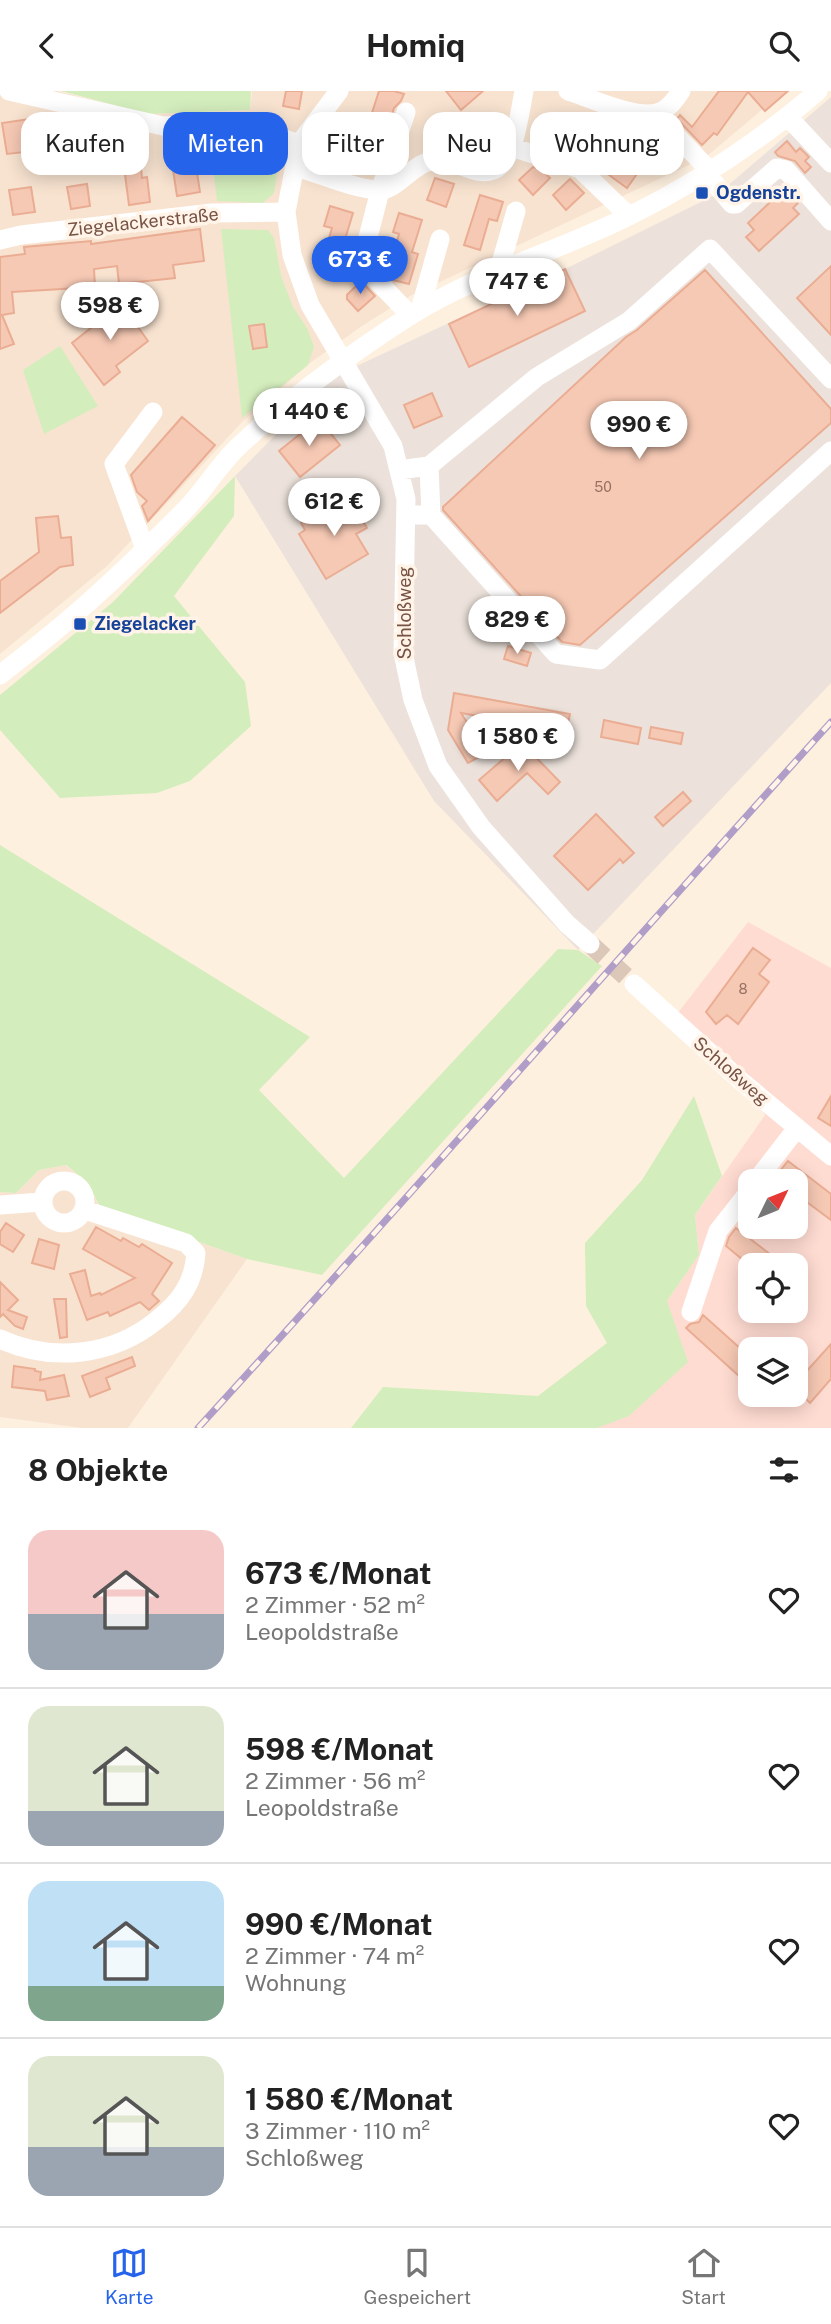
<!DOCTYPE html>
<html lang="de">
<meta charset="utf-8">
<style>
body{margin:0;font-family:"Public Sans",sans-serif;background:#f6f6f6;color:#222;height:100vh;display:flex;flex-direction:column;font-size:26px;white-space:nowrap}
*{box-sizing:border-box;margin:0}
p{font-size:23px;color:#767676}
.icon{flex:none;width:38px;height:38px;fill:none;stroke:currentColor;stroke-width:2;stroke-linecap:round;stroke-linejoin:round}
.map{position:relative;height:1337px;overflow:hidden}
.details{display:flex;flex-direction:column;background:#fff;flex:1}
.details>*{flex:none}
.top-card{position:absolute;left:21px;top:21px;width:789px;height:63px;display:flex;gap:14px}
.needle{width:46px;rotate:47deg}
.buttons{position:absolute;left:738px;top:1078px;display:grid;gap:14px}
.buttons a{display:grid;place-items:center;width:70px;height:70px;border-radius:14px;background:#fff;box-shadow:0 4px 18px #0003;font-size:35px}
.price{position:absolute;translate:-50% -60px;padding:0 16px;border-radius:24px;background:#fff;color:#222;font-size:23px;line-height:46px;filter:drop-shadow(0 2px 4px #0008)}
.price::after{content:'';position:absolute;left:50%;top:42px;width:21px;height:16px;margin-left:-10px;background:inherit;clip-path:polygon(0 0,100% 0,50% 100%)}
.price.active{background:#2563eb;color:#fff}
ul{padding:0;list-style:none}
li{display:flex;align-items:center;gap:21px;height:175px;padding:0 28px}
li+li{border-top:2px solid #e0e0e0}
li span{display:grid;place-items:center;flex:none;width:196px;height:140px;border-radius:21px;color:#555}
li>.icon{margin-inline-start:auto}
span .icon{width:84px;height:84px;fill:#fffc;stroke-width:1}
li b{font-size:30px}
h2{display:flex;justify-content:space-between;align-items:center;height:84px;padding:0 28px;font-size:30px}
.pill{padding:0 24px;border-radius:21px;background:#fff;box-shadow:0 4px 18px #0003;font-size:24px;line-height:63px}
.pill.active{background:#2563eb;color:#fff}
header{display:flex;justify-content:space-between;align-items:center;height:91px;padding:0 28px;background:#fff;font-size:32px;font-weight:700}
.menu{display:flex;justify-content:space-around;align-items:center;height:98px;border-top:2px solid #e0e0e0;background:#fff;font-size:19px;color:#767676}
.menu a{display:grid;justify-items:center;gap:4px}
.menu .active{color:#2563eb}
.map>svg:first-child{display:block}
.residential{fill:#f8e3d0}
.commercial{fill:#ffdcd2;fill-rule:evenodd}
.industrial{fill:#ece2db}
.green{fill:#d4edbd}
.building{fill:#f6c9b4;stroke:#eaad93;stroke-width:2}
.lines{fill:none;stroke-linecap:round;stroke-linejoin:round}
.minor-tunnel{stroke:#dcc8b8;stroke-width:19;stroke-dasharray:19 10;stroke-linecap:butt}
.minor{stroke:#fff;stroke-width:19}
.rail-casing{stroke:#b19ec8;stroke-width:7}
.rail{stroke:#fff4e7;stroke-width:4.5;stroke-dasharray:13;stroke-linecap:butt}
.transit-dot{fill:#1a4fb4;stroke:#fff4e7;stroke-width:2.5}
.labels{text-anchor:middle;stroke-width:7;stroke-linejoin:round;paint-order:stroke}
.number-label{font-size:14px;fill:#977061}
.transit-label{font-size:18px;font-weight:bold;fill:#164399;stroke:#fff4e7;text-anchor:start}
.street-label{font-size:18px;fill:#775245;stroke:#fff4e7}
</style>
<header><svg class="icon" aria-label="back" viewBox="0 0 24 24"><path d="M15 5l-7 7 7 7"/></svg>Homiq<svg class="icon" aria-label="search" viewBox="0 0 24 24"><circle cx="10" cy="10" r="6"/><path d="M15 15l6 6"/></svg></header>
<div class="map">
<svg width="831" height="1337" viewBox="0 0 831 1337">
<rect width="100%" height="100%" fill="#fef0df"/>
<path class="residential" d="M0,0h57l91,23 102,-4 2,-19h532l-78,66 -296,139 -48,30 -52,37 -68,59 -72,78 -63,66 -107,88z
M65,1074l23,18 12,25 147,51 -119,169h-46l-82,-11v-225l16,1 23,-23z"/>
<path class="commercial" d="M748,831l83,46v460h-322l158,-127 32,-46 -4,-40 70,-100 -21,-40 -67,-61zM751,1090h45v46h-45zM751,1174h45v46h-45zM751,1258h45v46h-45z"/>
<path class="industrial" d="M831,6v586l-253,267 -144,-149 -199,-325 98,-99 232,-108 154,-76z"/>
<path class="green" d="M61,0h190l-1,19 -102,4z
M242,47l30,7 8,11 -6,37 -11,10 -46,-2 -7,-61z
M221,138l47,1 6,8 7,38 12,31 14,21 7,19 -6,18 -66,53z
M60,255l38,60 -54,28 -21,-64z
M235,385l-1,40 -60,80 71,86 6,44 -61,55 -33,12 -97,5 -60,-68v-35l113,-93z
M0,754l310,192 -51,53 85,88 214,-229 20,1 24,16 -280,309 -75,-16 -147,-52 -12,-24 -22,-18 -27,5 -23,23 -16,-1z
M694,1005l28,80 -27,39 4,40 -32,46 21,61 -59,54 -32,12h-246l32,-41 155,9 69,-53 -21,-37 -1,-63 57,-63z"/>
<path class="building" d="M286,0h16l-3,18 -16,-3z
M379,0h15l10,3 -3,7 -7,7 -21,66h-4l-19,-6 6,-19 4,1z
M446,0h37l-22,19z
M719,0h69l-23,20 -17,-19 -31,43 -3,-2 -12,12 -25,-26 3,-4 12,12z
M30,28l3,16 -11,2 3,15 -18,2 -5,-31z
M560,30l23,7 -6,19 -23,-7z
M94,34l1,19 -6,1 2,17 -36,4 -3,-31 26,-2 -1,-6z
M470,38l23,7 -6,20 -23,-7z
M635,39l22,16 -13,18v4l-5,3 -12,17 -22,-16z
M660,45l22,23 -4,4 -22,-24z
M138,46l4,41 5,-1 3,25 -21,3 -5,-38h-8l-2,-22 6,-1v-5z
M787,50l9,11 4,-4 9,9 -4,4 6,6 -6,6 -10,-12 -17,-5 -3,-4z
M196,75l4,26 -23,4 -4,-26z
M533,76l8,2 9,9 -17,17 -14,-15z
M435,87l19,6 -8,23 -19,-7z
M570,88l14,14 -18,17 -13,-15z
M87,93l3,22 -19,3 -4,-22z
M31,96l4,25 -22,3 -4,-25z
M785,97l13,15 -5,5 6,6 -40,37 -13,-14 8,-7 -6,-7z
M480,104l23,7 -6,19 -8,-2 -9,31 -16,-5z
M330,115l23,7 -10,33 8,2 -5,15 4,6 -28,-8 10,-33 -8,-2z
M399,122l23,7 -10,32 6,2 -9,30 -16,-4 -6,-6 12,-40 -6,-2z
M200,138l4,32 -31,4 2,13 -56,6 -2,-18 -23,3 1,18 -83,5 2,21 -12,2 12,29 -14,5v-92l25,-3 -1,-7 67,-6v3z
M831,175v69l-34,-37z
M565,178l20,42 -116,56 -20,-43z
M705,179l126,139v14l-251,222 -18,-3 -119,-132v-3l183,-170 11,-7z
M361,190l14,15 -17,15 -11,-12v-4z
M116,211h4l28,39 -32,25 4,6 -16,13 -32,-42 25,-20 -3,-4z
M264,233l3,23 -14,2 -4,-23z
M432,302l10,23 -28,12 -10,-23z
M182,326l33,28 -67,76 -6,-15 5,-5 -10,-9 -6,-17z
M319,328l21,26 -40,32 -21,-26z
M351,411l16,26 -11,6 12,20 -42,25 -27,-45 6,-4 -4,-7 31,-19 5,7z
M58,425l3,22 10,-1 2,28 -13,2 -60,46v-32l39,-29 -3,-34z
M508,555l23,7 -4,13 -23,-7z
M454,602l116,21 -4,18 -105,-19 25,40 -18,10 -20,-33z
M604,629l37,8 -3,16 -37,-7z
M651,636l32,6 -2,11 -32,-6z
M522,652l38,39 -12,12 -21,-21 -30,28 -18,-21z
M683,701l8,9 -28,25 -8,-9z
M596,723l38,39 -11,10 -3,-4 -32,31 -34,-34z
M753,857l17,12 -11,14 10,8 -31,42 -11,-9 -11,9 -10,-12z
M831,1005v30l-13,-8z
M788,1070l43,33v26l-35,-26v-13h-24z
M6,1132l18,12 -11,17 -13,-8v-12z
M96,1136l25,14 2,-3 16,9 3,-3 30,19 -20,31 7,7 -10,9 -9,-8 -30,14 -2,-4 -21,8 -17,-46 15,-4 6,26 9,-3 1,2 34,-17 -52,-29z
M736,1137l35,27 14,10h-36l-23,-19 3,-9z
M39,1148l20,6 -5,24 -22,-6z
M0,1191l18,18 -10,10 19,7 -4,12 -8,-3 -12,-12 -3,3z
M54,1208h12l1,38 -7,1z
M703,1224l48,43v29l-65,-59 4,-4 9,-2z
M831,1253v35l-21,24 -14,-14v-6z
M132,1266l3,9 -29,12 4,11 -20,8 -8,-21z
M14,1275l21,3v2l6,1 -1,8 24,-5 5,21 -22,4 -2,-9 -33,-4z"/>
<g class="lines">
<path class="minor-tunnel" d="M590,853l44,40"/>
<path class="minor" d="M9,0l154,35 40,-1 53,4 43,15
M339,0l-40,53 -13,68 6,43 18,50 83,141 13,53 -3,154 10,47 25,66 43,61 86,97 23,20
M568,0c22,7 67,28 89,22 11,-3 18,-13 24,-22
M406,21l-26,79 -19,73 49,51
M788,26l43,46
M669,37l41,43
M511,56l69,22 49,47
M296,76c22,6 61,23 82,23 21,1 36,-31 61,-30 20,0 42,22 61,6 15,-13 20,-55 24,-75
M706,82l26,31h4l41,-36 9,2 45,51
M0,149l21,-5 191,-22 74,-1
M499,179l17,-59
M420,219l20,-71
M429,375l2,49
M399,379l30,-4 108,-89 92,-56 81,-72 121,130
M406,424h25l125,139 44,6 231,-209
M145,458l-31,-85 39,-52
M0,584c25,-20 50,-39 74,-60 37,-32 73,-67 108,-102 21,-20 36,-48 58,-68 51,-48 109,-90 168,-128 69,-44 149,-65 221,-101 69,-34 131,-75 189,-125
M634,893l107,97 90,75
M43 1111a21 21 0 1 1 42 0a21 21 0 1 1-42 0Z
M756,1090l41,-53
M0,1114l42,-3
M691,1221l27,-81 33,-42
M0,1248c52,24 113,17 157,-19 23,-18 37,-37 39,-67l-10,-10 -101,-33"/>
<defs>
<path id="rail" d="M198,1337c213,-233 421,-471 633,-706"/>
</defs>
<use href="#rail" class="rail-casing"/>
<use href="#rail" class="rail"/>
</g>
<g class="transit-dot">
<rect x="695" y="95" width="14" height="14" rx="3.5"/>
<rect x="73" y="526" width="14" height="14" rx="3.5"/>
</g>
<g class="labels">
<g class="number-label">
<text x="603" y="401">50</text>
<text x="743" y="903">8</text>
</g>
<g class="transit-label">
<text x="716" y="108">Ogdenstr.</text>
<text x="94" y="539">Ziegelacker</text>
</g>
<g class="street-label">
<text transform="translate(143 131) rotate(-6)" y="6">Ziegelackerstraße</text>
<text transform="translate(405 522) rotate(-90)" y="6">Schloßweg</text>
<text transform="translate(731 980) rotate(41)" y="6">Schloßweg</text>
</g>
</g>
</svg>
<div class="buttons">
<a><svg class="needle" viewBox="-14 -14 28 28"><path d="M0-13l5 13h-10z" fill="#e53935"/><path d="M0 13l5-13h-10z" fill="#767676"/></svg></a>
<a><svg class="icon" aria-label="locate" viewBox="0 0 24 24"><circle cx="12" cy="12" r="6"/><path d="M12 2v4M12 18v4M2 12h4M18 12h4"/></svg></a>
<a><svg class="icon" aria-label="layers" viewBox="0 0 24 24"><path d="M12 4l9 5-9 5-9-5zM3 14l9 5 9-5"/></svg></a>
</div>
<b class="price active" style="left:360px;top:205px">673 €</b>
<b class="price" style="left:517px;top:227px">747 €</b>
<b class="price" style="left:110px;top:251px">598 €</b>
<b class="price" style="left:309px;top:357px">1 440 €</b>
<b class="price" style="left:639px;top:370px">990 €</b>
<b class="price" style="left:334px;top:447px">612 €</b>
<b class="price" style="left:517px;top:565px">829 €</b>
<b class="price" style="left:518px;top:682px">1 580 €</b>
<div class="top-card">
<a class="pill">Kaufen</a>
<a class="pill active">Mieten</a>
<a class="pill">Filter</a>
<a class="pill">Neu</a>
<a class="pill">Wohnung</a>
</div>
</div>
<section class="details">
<h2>8 Objekte<svg class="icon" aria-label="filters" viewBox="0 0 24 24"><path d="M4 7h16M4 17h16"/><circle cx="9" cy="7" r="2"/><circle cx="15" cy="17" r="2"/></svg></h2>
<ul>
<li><span style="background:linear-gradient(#f6c9c9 60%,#9aa5b1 0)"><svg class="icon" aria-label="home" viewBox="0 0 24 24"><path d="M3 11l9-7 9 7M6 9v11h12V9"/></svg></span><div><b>673 €/Monat</b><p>2 Zimmer · 52 m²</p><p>Leopoldstraße</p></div><svg class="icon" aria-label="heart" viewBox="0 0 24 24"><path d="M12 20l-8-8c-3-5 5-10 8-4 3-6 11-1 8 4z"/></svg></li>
<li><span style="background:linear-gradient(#dfe7d0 75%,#9aa5b1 0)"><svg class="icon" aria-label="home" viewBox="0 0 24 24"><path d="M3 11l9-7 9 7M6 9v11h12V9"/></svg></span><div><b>598 €/Monat</b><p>2 Zimmer · 56 m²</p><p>Leopoldstraße</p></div><svg class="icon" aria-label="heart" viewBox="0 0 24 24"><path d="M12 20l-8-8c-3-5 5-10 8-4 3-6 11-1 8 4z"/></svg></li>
<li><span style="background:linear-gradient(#bfe0f5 75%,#7fa58c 0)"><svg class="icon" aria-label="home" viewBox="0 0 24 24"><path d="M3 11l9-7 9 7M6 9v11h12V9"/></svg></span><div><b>990 €/Monat</b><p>2 Zimmer · 74 m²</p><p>Wohnung</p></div><svg class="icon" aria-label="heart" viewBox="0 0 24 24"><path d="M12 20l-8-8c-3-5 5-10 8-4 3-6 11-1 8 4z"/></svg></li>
<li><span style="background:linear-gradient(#dfe7d0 65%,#9aa5b1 0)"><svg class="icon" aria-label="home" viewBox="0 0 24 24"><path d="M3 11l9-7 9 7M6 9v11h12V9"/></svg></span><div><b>1 580 €/Monat</b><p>3 Zimmer · 110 m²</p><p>Schloßweg</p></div><svg class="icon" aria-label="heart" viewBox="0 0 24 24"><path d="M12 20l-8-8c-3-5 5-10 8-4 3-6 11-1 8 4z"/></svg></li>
</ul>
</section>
<nav class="menu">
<a class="active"><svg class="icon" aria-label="map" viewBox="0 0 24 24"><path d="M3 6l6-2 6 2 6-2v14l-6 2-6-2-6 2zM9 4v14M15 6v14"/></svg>Karte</a>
<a><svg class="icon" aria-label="saved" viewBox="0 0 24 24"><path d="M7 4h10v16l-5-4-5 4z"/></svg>Gespeichert</a>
<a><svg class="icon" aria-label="home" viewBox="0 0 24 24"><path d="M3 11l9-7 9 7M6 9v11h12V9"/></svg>Start</a>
</nav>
